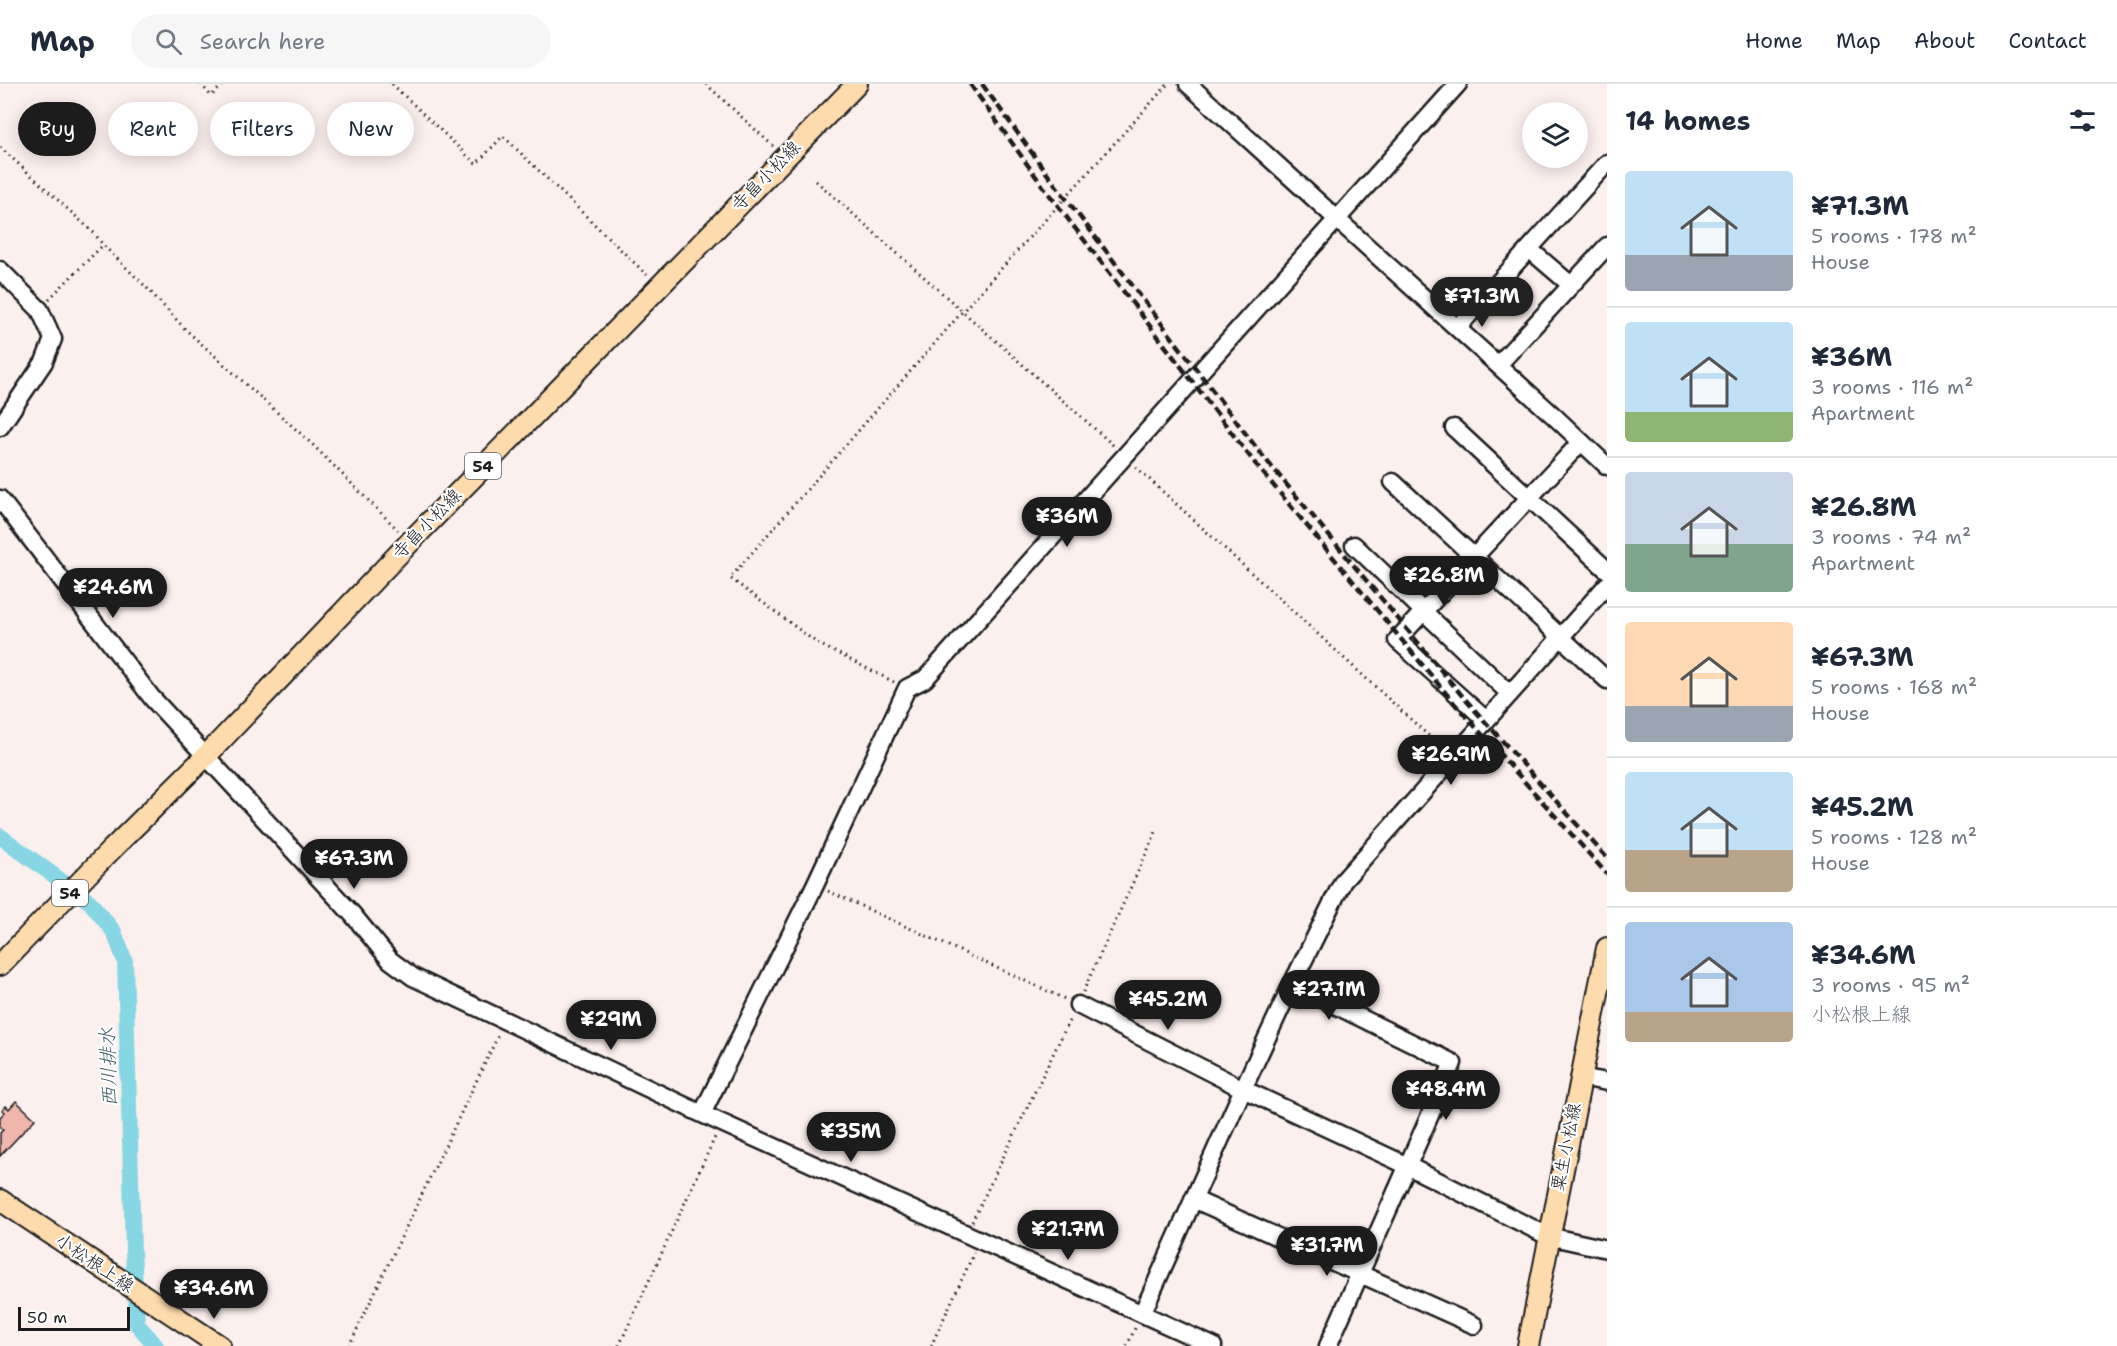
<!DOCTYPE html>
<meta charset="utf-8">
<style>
body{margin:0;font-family:"Shantell Sans","Klee One",sans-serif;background:#f6f6f7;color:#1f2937;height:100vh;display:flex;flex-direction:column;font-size:22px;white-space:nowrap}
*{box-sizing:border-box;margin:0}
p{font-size:20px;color:#747a83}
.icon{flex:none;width:33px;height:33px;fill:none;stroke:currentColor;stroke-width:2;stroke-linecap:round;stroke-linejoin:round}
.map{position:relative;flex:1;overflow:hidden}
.sheet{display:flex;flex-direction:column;background:#fff;width:510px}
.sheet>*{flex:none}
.banner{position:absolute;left:18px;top:18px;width:570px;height:54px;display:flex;gap:12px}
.fabs{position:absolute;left:1522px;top:18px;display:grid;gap:12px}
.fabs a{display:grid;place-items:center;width:66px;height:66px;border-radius:50%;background:#fff;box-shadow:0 3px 15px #0003;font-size:30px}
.scale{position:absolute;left:18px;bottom:15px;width:112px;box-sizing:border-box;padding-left:6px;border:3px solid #1c1c1c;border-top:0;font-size:16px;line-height:21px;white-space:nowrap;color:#1c1c1c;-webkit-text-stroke:4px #fff;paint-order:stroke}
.price{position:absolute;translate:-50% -51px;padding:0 14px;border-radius:21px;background:#1c1c1c;color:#fff;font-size:20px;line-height:39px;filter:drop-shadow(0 2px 3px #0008)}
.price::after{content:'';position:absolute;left:50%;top:36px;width:18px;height:14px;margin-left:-9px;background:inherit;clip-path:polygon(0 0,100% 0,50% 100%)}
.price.current{background:#222;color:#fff}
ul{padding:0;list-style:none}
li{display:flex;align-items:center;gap:18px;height:150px;padding:0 18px}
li+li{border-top:2px solid #e0e1e3}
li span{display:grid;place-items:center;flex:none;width:168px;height:120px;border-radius:6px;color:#555}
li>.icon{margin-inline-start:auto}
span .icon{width:72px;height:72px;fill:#fffc;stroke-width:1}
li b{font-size:26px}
h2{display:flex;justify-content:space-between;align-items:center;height:72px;padding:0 18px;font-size:26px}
.chip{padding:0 21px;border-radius:27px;background:#fff;box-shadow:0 3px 15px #0003;font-size:21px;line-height:54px}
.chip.current{background:#1c1c1c;color:#fff}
header{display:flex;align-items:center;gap:36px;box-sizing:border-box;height:84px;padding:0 30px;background:#fff;border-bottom:2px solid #e0e1e3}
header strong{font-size:28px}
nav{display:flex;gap:33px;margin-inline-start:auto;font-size:21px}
.search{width:420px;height:54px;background:#f6f6f7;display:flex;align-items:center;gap:15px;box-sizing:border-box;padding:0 21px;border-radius:33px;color:#747a83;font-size:22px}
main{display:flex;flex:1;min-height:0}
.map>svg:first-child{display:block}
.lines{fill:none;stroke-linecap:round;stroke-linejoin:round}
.canal{stroke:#86d6e3;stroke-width:16}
.building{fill:#f0b6ad;stroke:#1c1c1c;stroke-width:1.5}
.minor-casing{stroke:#1c1c1c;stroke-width:21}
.major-casing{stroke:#1c1c1c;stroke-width:24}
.path{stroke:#1c1c1c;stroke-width:3;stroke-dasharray:1.5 4.5;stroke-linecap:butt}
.minor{stroke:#fff;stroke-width:16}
.major{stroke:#fedbac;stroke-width:20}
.rail{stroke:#1c1c1c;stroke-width:4.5;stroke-dasharray:9 4.5;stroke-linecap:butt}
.labels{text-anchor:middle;stroke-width:4.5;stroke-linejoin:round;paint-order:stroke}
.shield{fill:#fff;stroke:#606060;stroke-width:1.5}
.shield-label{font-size:16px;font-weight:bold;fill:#1c1c1c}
.street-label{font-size:18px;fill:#1c1c1c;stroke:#fff}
.water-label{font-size:20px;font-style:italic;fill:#415d62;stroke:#fff}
</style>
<header>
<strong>Map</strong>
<div class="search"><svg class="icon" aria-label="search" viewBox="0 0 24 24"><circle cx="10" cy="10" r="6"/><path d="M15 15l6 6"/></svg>Search here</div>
<nav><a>Home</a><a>Map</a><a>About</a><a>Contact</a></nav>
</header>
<main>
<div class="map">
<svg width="1607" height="1262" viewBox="0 0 1607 1262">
<rect width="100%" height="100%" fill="#fcf0ef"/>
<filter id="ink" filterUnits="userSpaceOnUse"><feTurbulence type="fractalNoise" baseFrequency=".0167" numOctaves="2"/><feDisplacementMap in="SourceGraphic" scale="12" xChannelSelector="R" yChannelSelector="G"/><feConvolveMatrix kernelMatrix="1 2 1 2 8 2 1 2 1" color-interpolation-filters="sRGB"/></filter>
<g filter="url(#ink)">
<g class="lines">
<path class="canal" d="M0,752l90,66 24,30 11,29 8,290 4,73 19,22"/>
</g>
<path class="building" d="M16,1017l19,18 -35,37v-23l3,-3 -3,-2v-11l5,-5 -3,-2 4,-4 3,3z"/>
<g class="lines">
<defs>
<path id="minor" d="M1188,0l367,333 52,49
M1529,165l42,36
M0,186l40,40 13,29 -9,23 -44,65
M1457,244l150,-165
M1498,281l109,-119
M1454,344l153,142
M1393,398l214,198
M0,415l152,199 201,217 37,45 23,17 289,137 511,232
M1354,461l156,149
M1486,636l-89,-80 184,-198
M1292,900l51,-103 264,-296
M1078,921l165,84 165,77 140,70 59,13
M1580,993l27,5
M702,1030l113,-229 92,-197 18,-9 533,-595
M1193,1115l281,126
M1142,1230l101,-225 49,-105 161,79 -125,283"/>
<path id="major" d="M0,881l111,-115 95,-94 204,-214 447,-458
M0,1116l220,146
M1528,1262l79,-398"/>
</defs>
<use href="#minor" class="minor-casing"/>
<use href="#major" class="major-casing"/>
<path class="path" d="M201,0l10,12 13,-12
M392,0l84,80 27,-28 144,139
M706,0l67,62
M0,63l95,87 8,11 43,42 39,42 127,115 86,86
M816,97l298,265
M49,215l54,-54
M1136,383l307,282
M894,598l-77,-39 -87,-65 232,-266 206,-228
M828,807l237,108
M1083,908l73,-160
M972,1138l99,-205
M349,1262l150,-312
M619,1262l97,-211
M931,1262l43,-93
M1127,1262l9,-20"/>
<use href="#minor" class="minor"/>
<use href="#major" class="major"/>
<path class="rail" d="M970,0l72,101 212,277 200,241 153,171
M982,0l69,95 211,276 202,243 143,160"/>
</g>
</g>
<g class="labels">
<g class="shield">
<rect x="465" y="369" width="36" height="26" rx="4.5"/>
<rect x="52" y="796" width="36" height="26" rx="4.5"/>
</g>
<g class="shield-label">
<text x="483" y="388">54</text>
<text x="70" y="815">54</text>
</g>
<g class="street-label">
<text transform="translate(766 92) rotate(-46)" y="6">寺畠小松線</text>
<text transform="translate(427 440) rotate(-46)" y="6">寺畠小松線</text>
<text transform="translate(1566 1063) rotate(-79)" y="6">粟生小松線</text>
<text transform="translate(95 1179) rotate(34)" y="6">小松根上線</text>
</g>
<g class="water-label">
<text transform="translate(108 983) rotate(-92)" y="7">西川排水</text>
</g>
</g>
</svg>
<div class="fabs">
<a><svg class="icon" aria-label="layers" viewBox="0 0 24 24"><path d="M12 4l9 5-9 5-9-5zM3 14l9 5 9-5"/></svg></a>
</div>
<div class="scale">50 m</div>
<b class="price current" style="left:1482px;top:244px">¥71.3M</b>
<b class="price" style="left:1067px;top:464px">¥36M</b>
<b class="price" style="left:1444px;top:523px">¥26.8M</b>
<b class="price" style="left:113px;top:535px">¥24.6M</b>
<b class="price" style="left:1451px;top:702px">¥26.9M</b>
<b class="price" style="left:354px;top:806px">¥67.3M</b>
<b class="price" style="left:1329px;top:937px">¥27.1M</b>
<b class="price" style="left:1168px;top:947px">¥45.2M</b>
<b class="price" style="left:611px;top:967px">¥29M</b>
<b class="price" style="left:1446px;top:1037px">¥48.4M</b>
<b class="price" style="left:851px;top:1079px">¥35M</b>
<b class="price" style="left:1068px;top:1177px">¥21.7M</b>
<b class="price" style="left:1327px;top:1193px">¥31.7M</b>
<b class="price" style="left:214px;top:1236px">¥34.6M</b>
<div class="banner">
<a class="chip current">Buy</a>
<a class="chip">Rent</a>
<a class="chip">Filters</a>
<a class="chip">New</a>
</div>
</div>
<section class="sheet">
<h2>14 homes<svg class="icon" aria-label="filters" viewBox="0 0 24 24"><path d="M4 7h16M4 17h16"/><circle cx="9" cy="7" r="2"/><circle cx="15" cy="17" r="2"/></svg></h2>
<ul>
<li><span style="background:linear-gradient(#bfe0f5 70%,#9aa5b1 0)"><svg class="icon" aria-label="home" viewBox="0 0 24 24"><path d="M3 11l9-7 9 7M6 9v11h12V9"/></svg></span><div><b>¥71.3M</b><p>5 rooms · 178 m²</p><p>House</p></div></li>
<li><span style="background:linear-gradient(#bfe0f5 75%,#8fb573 0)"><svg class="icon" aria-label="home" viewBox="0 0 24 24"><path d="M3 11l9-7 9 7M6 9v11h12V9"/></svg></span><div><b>¥36M</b><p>3 rooms · 116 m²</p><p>Apartment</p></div></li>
<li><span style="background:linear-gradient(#c9d6e8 60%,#7fa58c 0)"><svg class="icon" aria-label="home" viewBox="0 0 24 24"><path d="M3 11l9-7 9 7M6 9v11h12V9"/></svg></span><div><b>¥26.8M</b><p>3 rooms · 74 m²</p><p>Apartment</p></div></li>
<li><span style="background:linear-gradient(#ffd9b3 70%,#9aa5b1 0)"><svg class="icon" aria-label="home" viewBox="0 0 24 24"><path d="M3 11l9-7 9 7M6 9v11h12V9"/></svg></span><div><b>¥67.3M</b><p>5 rooms · 168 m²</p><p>House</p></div></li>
<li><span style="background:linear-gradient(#bfe0f5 65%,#b9a48a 0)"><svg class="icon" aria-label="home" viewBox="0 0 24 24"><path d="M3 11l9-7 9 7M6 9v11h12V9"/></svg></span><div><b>¥45.2M</b><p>5 rooms · 128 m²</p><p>House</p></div></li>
<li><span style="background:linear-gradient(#a9c7e8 75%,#b9a48a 0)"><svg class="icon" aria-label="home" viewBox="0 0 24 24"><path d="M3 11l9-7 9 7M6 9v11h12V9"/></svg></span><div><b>¥34.6M</b><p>3 rooms · 95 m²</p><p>小松根上線</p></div></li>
</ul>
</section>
</main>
